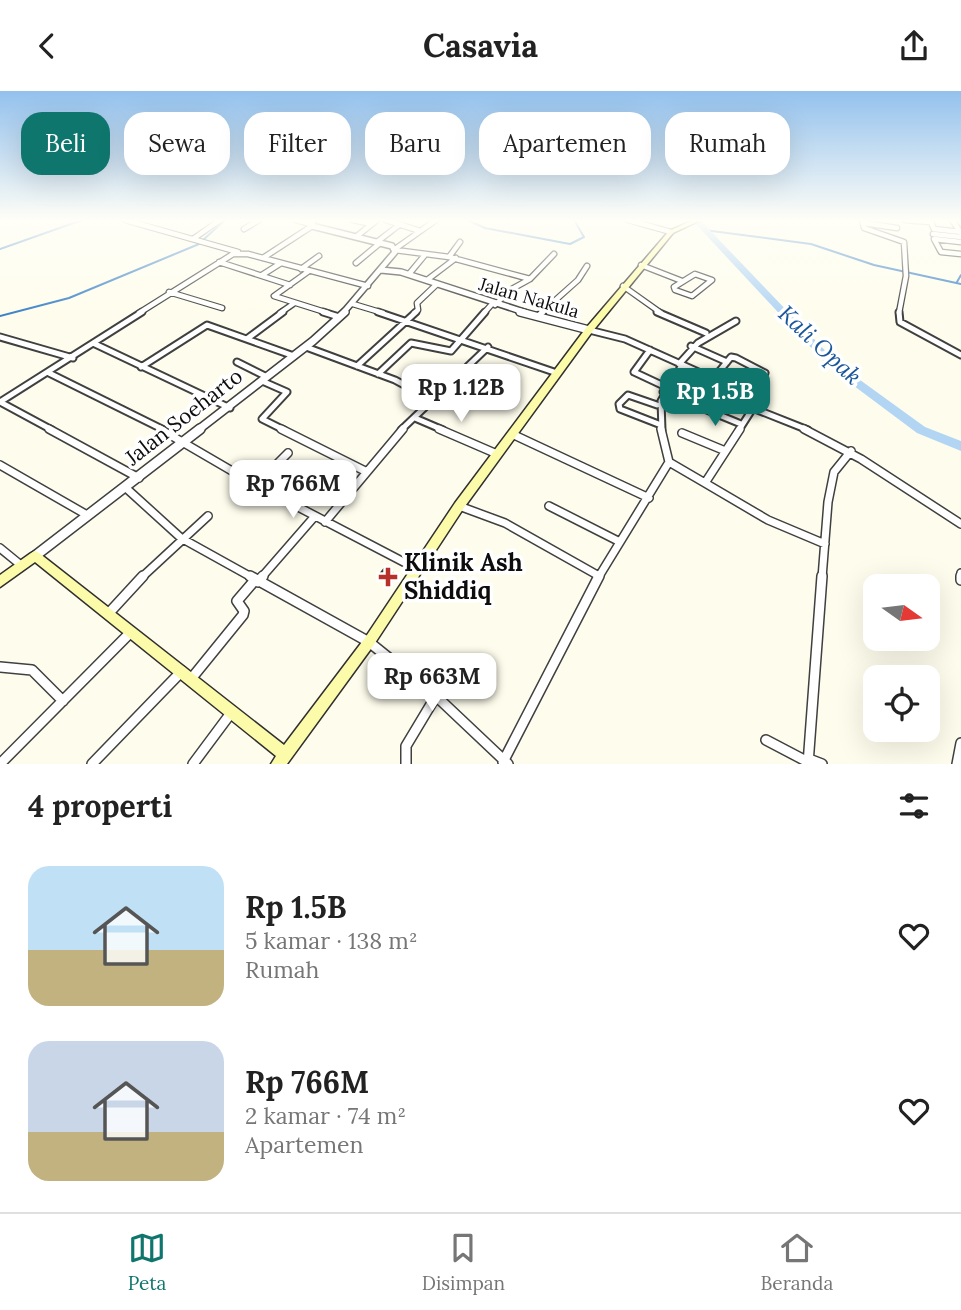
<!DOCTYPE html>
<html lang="id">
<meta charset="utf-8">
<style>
body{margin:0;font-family:Lora,serif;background:#f6f6f6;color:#222;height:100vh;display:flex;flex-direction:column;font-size:26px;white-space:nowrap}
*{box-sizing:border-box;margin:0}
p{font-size:23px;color:#767676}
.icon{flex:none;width:38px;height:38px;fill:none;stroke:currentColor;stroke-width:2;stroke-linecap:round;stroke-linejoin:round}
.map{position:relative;height:673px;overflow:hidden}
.panel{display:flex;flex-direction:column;background:#fff;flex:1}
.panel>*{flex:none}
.banner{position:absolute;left:21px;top:21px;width:920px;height:63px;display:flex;gap:14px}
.needle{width:46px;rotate:104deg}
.buttons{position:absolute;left:863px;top:483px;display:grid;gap:14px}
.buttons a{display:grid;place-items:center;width:77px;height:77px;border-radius:14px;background:#fff;box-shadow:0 7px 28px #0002;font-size:35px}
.price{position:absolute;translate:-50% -60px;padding:0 16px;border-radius:14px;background:#fff;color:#222;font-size:23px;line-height:46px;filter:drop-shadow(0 2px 4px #0008)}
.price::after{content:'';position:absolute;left:50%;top:42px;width:21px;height:16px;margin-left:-10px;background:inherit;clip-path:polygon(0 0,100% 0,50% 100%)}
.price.current{background:#0f766e;color:#fff}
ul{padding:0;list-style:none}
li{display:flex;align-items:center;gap:21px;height:175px;padding:0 28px}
li span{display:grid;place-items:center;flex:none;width:196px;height:140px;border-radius:21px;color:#555}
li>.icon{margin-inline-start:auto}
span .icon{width:84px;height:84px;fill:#fffc;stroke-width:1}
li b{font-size:30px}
h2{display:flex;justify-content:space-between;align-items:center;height:84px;padding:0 28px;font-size:30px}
.tag{padding:0 24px;border-radius:21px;background:#fff;box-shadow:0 7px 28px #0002;font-size:24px;line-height:63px}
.tag.current{background:#0f766e;color:#fff}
header{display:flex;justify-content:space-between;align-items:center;height:91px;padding:0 28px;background:#fff;font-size:32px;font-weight:800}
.tabs{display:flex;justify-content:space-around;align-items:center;height:98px;border-top:2px solid #e0e0e0;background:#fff;font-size:19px;color:#767676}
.tabs a{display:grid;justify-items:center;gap:4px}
.tabs .current{color:#0f766e}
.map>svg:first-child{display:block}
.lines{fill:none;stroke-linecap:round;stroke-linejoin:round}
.stream{stroke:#3d83c8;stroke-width:2}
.river{fill:#b3d5f4;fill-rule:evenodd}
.building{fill:#554f49;stroke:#3c3733;stroke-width:2}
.minor-far3-casing{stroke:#404040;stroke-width:7}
.minor-far2-casing{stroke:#404040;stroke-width:9}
.minor-far1-casing{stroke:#404040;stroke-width:10}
.minor-casing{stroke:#404040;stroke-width:12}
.tertiary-far2-casing{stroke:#404040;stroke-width:8}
.tertiary-far1-casing{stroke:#404040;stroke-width:10}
.tertiary-casing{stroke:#404040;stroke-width:12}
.secondary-casing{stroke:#2f2f2f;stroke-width:3}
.minor-far3{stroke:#fff;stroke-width:4.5}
.minor-far2{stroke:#fff;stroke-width:5}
.minor-far1{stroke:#fff;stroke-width:7}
.minor{stroke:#fff;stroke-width:9}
.tertiary-far2{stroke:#fff;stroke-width:5}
.tertiary-far1{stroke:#fff;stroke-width:7}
.tertiary{stroke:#fff;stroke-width:9}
.secondary{fill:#fcfbaa;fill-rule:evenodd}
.poi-dot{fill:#b7312a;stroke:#fff;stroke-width:2.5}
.labels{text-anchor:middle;stroke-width:7;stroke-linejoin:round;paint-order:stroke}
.far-street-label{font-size:18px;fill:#0d0d0d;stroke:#fff}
.street-label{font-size:21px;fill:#0d0d0d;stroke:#fff}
.water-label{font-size:23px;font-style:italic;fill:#1b5699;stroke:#fff}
.near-poi-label{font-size:24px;font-weight:bold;fill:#0d0d0d;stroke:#fff;text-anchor:start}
</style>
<header><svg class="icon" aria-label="back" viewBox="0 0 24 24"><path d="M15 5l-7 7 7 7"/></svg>Casavia<svg class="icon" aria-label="share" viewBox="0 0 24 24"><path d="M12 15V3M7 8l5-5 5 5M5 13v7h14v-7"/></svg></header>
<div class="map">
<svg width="961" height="673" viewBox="0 0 961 673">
<rect width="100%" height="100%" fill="#fefded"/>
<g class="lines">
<path class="stream" d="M468,129l17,8 85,16 14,-7 -10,-17
M704,139l107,14 63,21 87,19
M203,149l22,-20
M0,158l82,-29
M957,191l4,-7
M0,225l69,-18 130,-54"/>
<path class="river" d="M692,129h8l138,144 87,63 36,14v10l-44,-18 -87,-65z"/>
</g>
<path class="building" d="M384,478l12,6 -4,6 -12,-7z"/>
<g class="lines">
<defs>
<path id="minor-far3" d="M125,129l113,32
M296,129l14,4
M353,129l19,4
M386,129l34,11
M628,129l43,12
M862,129l2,8 40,14 2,34 -7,37
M905,129l26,2 3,7 27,3
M952,129l9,13
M864,132l33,5
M244,138l15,-9
M933,143l28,3
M357,145l20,-16
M193,148l27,-19
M377,151l22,-17
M961,151l-27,-3 7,13 20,2
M395,158l41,-29
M395,159l54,7 81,22
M449,166l11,-15
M263,167l49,-32
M219,171l71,23
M356,172l24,-20
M641,174l41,16
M301,178l18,-13
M309,180l-35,25 54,17
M409,183l15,-18
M695,183l17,6 -20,16 -17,-6 -1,-3z
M262,184l19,-12
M427,189l29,-22
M623,195l38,27
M169,201l53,16
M353,213l30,9
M495,214l15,-15 20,-11 24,-25
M139,222l94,-59h15l120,32
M280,222l13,-9
M414,222l4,-3 -1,-7 20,-19
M484,222l8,-9
M541,222l37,-33 9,-14"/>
<path id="minor-far2" d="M323,221l16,5
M378,221l179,61
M657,221l49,21
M899,221l1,10 61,33
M538,225l5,-4
M589,239l36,9 127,57 3,13 53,21
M0,246l73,21
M248,247l35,-26
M95,253l135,64
M691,255l36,16
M306,256l89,33 39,21
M650,259l-16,22 32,15
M237,271l30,15
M679,273l19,-21 38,-22
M357,275l59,-54
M141,276l66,-42 87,31
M49,282l115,57
M378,283l33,-31 40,8 34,-39
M713,288l18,-22 5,1 29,15 -11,25
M262,290l25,11 -25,27 22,11
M663,301l78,32
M0,311l142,-90
M0,311l52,28
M657,314l-29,-10 -9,9 1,5 41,16
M698,316l8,-13
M415,327l28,12
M401,339l87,-83
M662,339l-1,-29 21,-36
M739,339l14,-22"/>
<path id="minor-far1" d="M49,338l90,49
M160,338l96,56 161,84
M281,338l86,43
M439,338l58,25
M804,338l57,30 100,65
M682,342l41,17
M512,343l137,64
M669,371l36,21 35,-54
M0,374l87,50
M705,392l63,37 57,24
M256,394l32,-32
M126,397l55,50 72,40
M459,415l46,17 94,53
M549,415l71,36
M325,431l78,-93
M0,457l22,18
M961,482v5
M141,487l67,-62
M261,487l54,-62
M598,487l71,-116 -8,-33
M822,487l6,-76 6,-30 17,-21"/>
<path id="minor" d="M250,485l119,66 67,54 72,68
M961,485v4
M258,491l5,-6
M108,523l35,-38
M0,576l32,3 31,31
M191,588l52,-64 1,-4 -7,-10 18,-21
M766,649l42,22
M809,668l13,5
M503,671l96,-186
M0,673l131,-132
M92,673l90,-93
M193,673l38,-51
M406,673v-18l30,-50
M808,673l14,-188
M957,673l4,-21"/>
<path id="tertiary-far2" d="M313,129l-1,6 80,20 3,6 -52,61
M381,179l20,2 126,41"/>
<path id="tertiary-far1" d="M520,221l69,18
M198,339l115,-89 32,-29"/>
<path id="tertiary" d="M35,465l165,-127"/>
<path id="secondary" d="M693,129h8l-28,13 -81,99 -129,177 -90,137 -86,118h-16l5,-8 -241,-194 -35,25v-12l31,-22 4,-2 4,2 245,192 81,-107 90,-135 131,-175 83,-97z"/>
</defs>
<use href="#minor-far3" class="minor-far3-casing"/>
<use href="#minor-far2" class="minor-far2-casing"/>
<use href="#minor-far1" class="minor-far1-casing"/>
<use href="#minor" class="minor-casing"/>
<use href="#tertiary-far2" class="tertiary-far2-casing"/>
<use href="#tertiary-far1" class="tertiary-far1-casing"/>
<use href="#tertiary" class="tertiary-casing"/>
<use href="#secondary" class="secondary-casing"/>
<use href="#minor-far3" class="minor-far3"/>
<use href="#minor-far2" class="minor-far2"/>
<use href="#minor-far1" class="minor-far1"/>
<use href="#minor" class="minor"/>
<use href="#tertiary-far2" class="tertiary-far2"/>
<use href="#tertiary-far1" class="tertiary-far1"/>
<use href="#tertiary" class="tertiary"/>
<use href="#secondary" class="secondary"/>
</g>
<linearGradient id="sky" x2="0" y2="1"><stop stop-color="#93c1ed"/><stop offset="0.58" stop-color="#fffef7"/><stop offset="1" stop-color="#fffef7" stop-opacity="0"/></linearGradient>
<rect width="961" height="223" fill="url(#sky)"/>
<path class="poi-dot" d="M384.5 475.5h7v7h7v7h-7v7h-7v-7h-7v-7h7z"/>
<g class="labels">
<g class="far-street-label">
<text transform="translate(529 207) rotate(16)" y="6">Jalan Nakula</text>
</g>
<g class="street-label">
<text transform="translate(184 326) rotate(-38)" y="7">Jalan Soeharto</text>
</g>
<g class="water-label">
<text transform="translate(820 254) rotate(43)" y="8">Kali Opak</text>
</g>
<g class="near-poi-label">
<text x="404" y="480">Klinik Ash<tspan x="404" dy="28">Shiddiq</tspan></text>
</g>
</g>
</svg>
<div class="buttons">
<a><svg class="needle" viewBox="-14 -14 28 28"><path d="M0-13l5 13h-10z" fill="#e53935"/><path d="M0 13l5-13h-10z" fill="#767676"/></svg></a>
<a><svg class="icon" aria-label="locate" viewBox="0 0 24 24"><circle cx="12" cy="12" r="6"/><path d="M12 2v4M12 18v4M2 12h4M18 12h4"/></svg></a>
</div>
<b class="price" style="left:461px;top:333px">Rp 1.12B</b>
<b class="price current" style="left:715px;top:337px">Rp 1.5B</b>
<b class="price" style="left:293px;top:429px">Rp 766M</b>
<b class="price" style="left:432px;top:622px">Rp 663M</b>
<div class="banner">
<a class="tag current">Beli</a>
<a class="tag">Sewa</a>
<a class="tag">Filter</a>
<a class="tag">Baru</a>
<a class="tag">Apartemen</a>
<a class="tag">Rumah</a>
</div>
</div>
<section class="panel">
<h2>4 properti<svg class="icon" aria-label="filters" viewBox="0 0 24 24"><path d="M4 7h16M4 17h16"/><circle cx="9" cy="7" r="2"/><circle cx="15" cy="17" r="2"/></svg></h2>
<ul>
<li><span style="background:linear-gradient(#bfe0f5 60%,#c2b280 0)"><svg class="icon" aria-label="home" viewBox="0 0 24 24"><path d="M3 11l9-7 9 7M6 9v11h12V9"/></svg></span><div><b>Rp 1.5B</b><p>5 kamar · 138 m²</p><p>Rumah</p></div><svg class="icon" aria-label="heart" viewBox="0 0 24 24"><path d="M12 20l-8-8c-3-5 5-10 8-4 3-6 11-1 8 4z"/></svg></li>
<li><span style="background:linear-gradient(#c9d6e8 65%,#c2b280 0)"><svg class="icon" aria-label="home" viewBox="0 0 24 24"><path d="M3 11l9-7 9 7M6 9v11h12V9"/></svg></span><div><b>Rp 766M</b><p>2 kamar · 74 m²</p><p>Apartemen</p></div><svg class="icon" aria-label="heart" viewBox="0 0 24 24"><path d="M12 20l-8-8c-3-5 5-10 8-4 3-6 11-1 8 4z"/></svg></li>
</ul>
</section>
<nav class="tabs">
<a class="current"><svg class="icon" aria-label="map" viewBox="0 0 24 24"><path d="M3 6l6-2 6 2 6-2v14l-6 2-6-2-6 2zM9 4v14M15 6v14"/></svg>Peta</a>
<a><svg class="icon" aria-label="saved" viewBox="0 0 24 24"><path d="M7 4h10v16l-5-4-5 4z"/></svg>Disimpan</a>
<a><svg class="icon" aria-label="home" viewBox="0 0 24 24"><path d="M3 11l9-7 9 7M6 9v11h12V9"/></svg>Beranda</a>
</nav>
